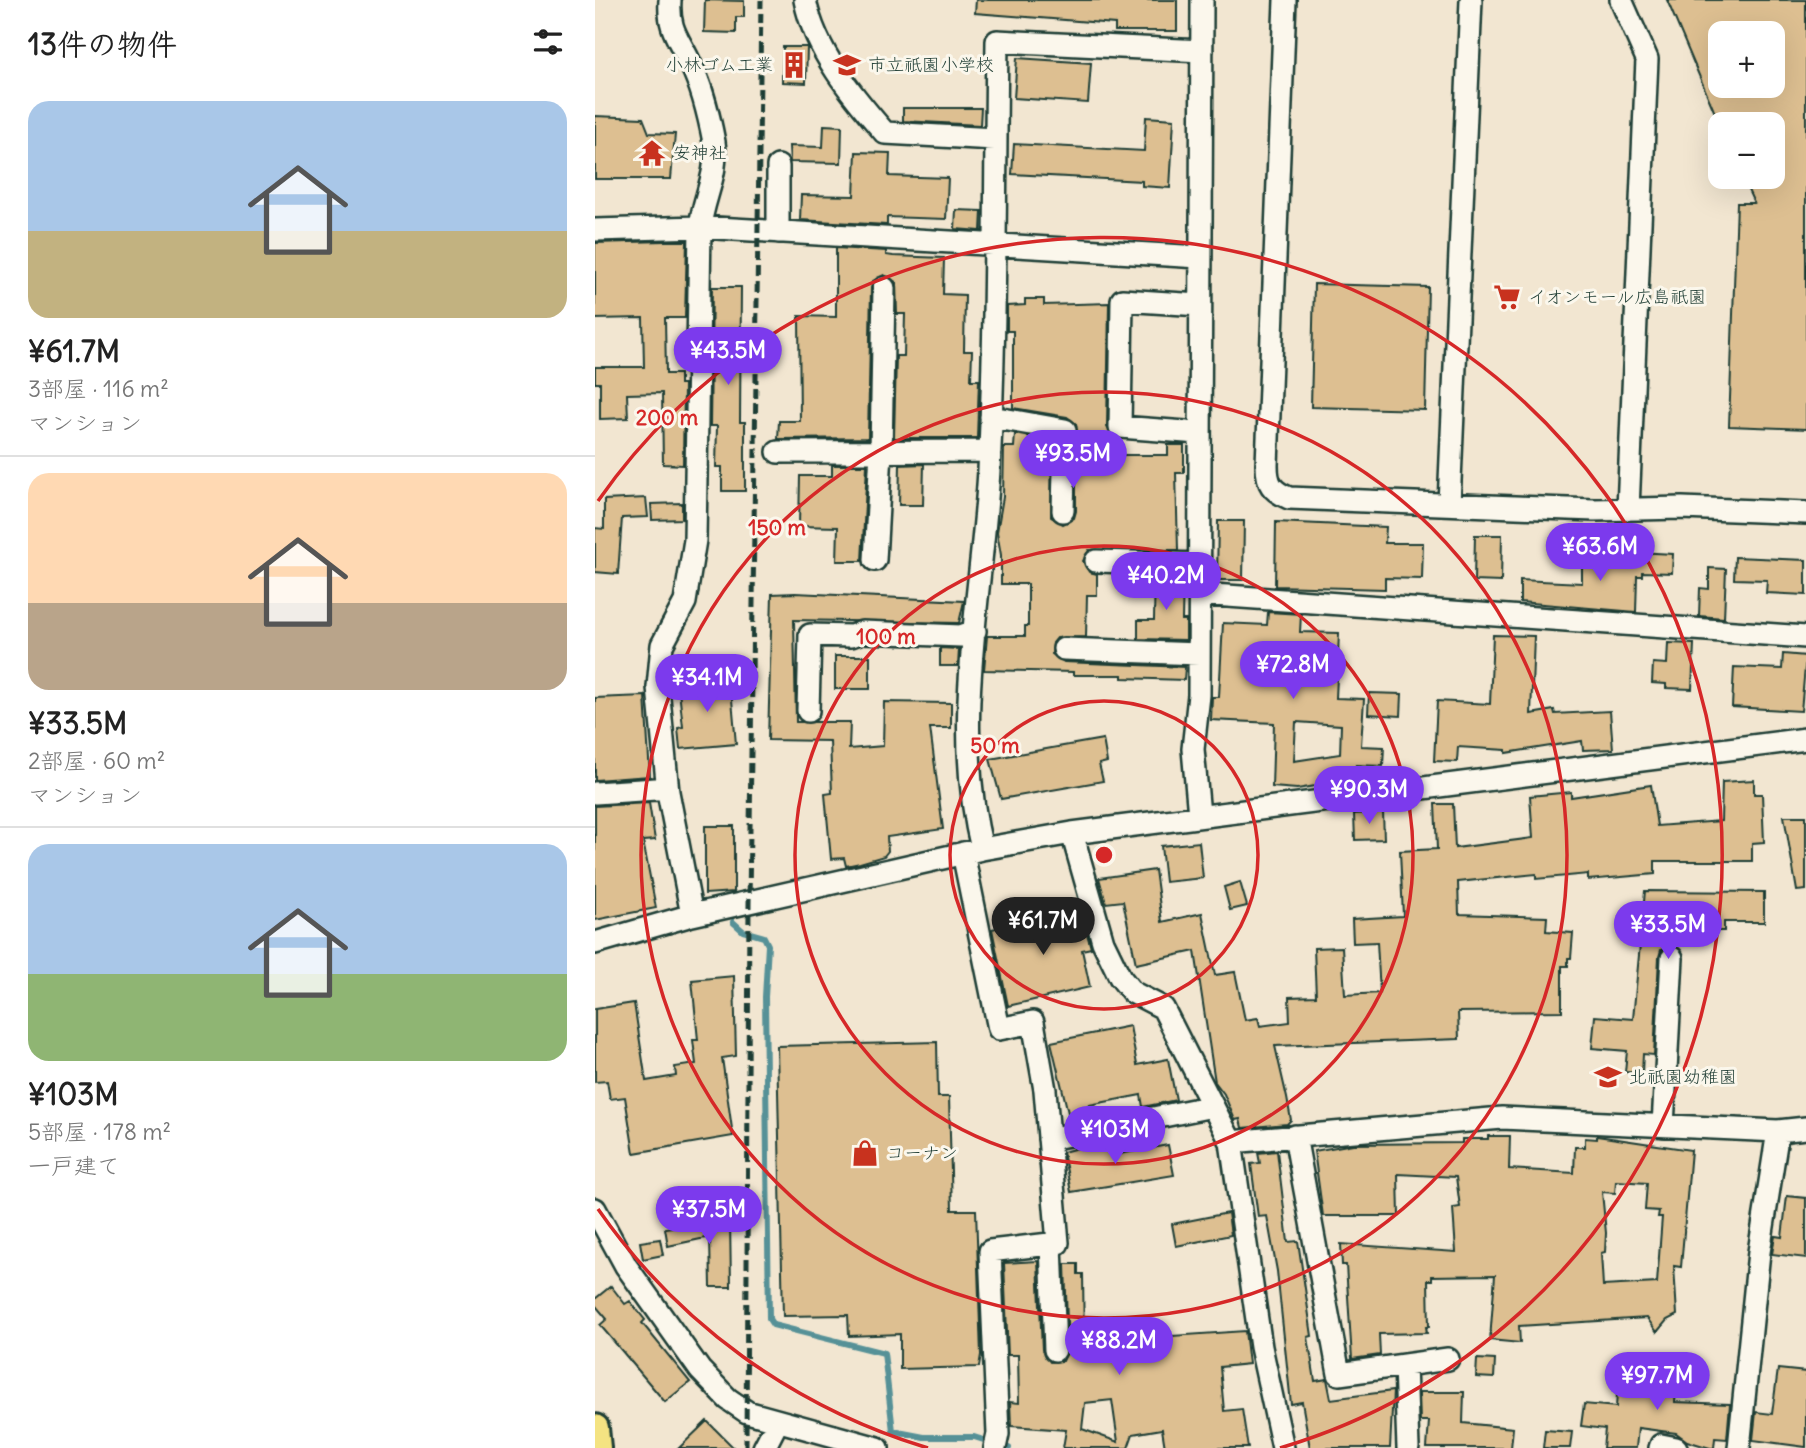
<!DOCTYPE html>
<html lang="ja">
<meta charset="utf-8">
<style>
body{margin:0;font-family:Delius,"Klee One",sans-serif;background:#f6f6f6;color:#222;height:100vh;display:flex;flex-direction:column;font-size:26px;white-space:nowrap}
*{box-sizing:border-box;margin:0}
p{font-size:23px;color:#767676}
.icon{flex:none;width:38px;height:38px;fill:none;stroke:currentColor;stroke-width:2;stroke-linecap:round;stroke-linejoin:round}
.map{position:relative;flex:1;overflow:hidden}
.details{display:flex;flex-direction:column;background:#fff;width:595px}
.details>*{flex:none}
.tools{position:absolute;left:1113px;top:21px;display:grid;gap:14px}
.tools a{display:grid;place-items:center;width:77px;height:77px;border-radius:14px;background:#fff;box-shadow:0 7px 28px #0002;font-size:35px}
.price{position:absolute;translate:-50% -60px;padding:0 16px;border-radius:24px;background:#7c3aed;color:#fff;font-size:23px;line-height:46px;filter:drop-shadow(0 2px 4px #0008)}
.price::after{content:'';position:absolute;left:50%;top:42px;width:21px;height:16px;margin-left:-10px;background:inherit;clip-path:polygon(0 0,100% 0,50% 100%)}
.price.selected{background:#222;color:#fff}
ul{padding:0;list-style:none}
li{display:grid;align-content:center;gap:14px;height:371px;padding:0 28px}
li+li{border-top:2px solid #e0e0e0}
li span{display:grid;place-items:center;height:217px;border-radius:21px;color:#555}
li>.icon{margin-inline-start:auto}
span .icon{width:126px;height:126px;fill:#fffc;stroke-width:1}
li b{font-size:30px}
h2{display:flex;justify-content:space-between;align-items:center;height:84px;padding:0 28px;font-size:30px}
main{display:flex;flex:1;min-height:0}
.map>svg:first-child{display:block}
.lines{fill:none;stroke-linecap:round;stroke-linejoin:round}
.stream{stroke:#569197;stroke-width:6}
.building{fill:#ddbf91;stroke:#1f3d34;stroke-width:2;fill-rule:evenodd}
.minor-casing{stroke:#1f3d34;stroke-width:26}
.major-casing{stroke:#1f3d34;stroke-width:32}
.minor{stroke:#fbf7ec;stroke-width:21}
.major{stroke:#f4e382;stroke-width:26}
.rail{stroke:#1f3d34;stroke-width:5;stroke-dasharray:10 5;stroke-linecap:butt}
.ring{fill:none;stroke:#d62828;stroke-width:3.5}
.labels{text-anchor:middle;stroke-width:6;stroke-linejoin:round;paint-order:stroke}
.poi-label{font-size:18px;fill:#1f3d34;stroke:#fbf7ec;text-anchor:start}
.centre{fill:#d62828;stroke:#fbf7ec;stroke-width:3.5}
.ring-label{font-size:21px;text-anchor:middle;font-weight:bold;fill:#d62828;stroke:#fbf7ec;stroke-width:6;stroke-linejoin:round;paint-order:stroke}
</style>
<main>
<section class="details">
<h2>13件の物件<svg class="icon" aria-label="filters" viewBox="0 0 24 24"><path d="M4 7h16M4 17h16"/><circle cx="9" cy="7" r="2"/><circle cx="15" cy="17" r="2"/></svg></h2>
<ul>
<li><span style="background:linear-gradient(#a9c7e8 60%,#c2b280 0)"><svg class="icon" aria-label="home" viewBox="0 0 24 24"><path d="M3 11l9-7 9 7M6 9v11h12V9"/></svg></span><div><b>¥61.7M</b><p>3部屋 · 116 m²</p><p>マンション</p></div></li>
<li><span style="background:linear-gradient(#ffd9b3 60%,#b9a48a 0)"><svg class="icon" aria-label="home" viewBox="0 0 24 24"><path d="M3 11l9-7 9 7M6 9v11h12V9"/></svg></span><div><b>¥33.5M</b><p>2部屋 · 60 m²</p><p>マンション</p></div></li>
<li><span style="background:linear-gradient(#a9c7e8 60%,#8fb573 0)"><svg class="icon" aria-label="home" viewBox="0 0 24 24"><path d="M3 11l9-7 9 7M6 9v11h12V9"/></svg></span><div><b>¥103M</b><p>5部屋 · 178 m²</p><p>一戸建て</p></div></li>
</ul>
</section>
<div class="map">
<svg width="1211" height="1448" viewBox="0 0 1211 1448">
<rect width="100%" height="100%" fill="#f2e6d1"/>
<filter id="ink" filterUnits="userSpaceOnUse"><feTurbulence type="fractalNoise" baseFrequency=".0143" numOctaves="2"/><feDisplacementMap in="SourceGraphic" scale="14" xChannelSelector="R" yChannelSelector="G"/><feConvolveMatrix kernelMatrix="1 2 1 2 8 2 1 2 1" color-interpolation-filters="sRGB"/></filter>
<g filter="url(#ink)">
<g class="lines">
<path class="stream" d="M138,922l10,9 21,6 4,8 -3,52 4,322 4,6 111,28 9,78 31,6h50l35,11"/>
</g>
<path class="building" d="M110,0l39,1v16h-8v16l-32,-1z
M381,0h201v31h-62v-7l-140,-11z
M1072,0h139v429l-77,-3 8,-223h17l-12,-26h31v-53l-53,1zM1125,33h53v53h-53z
M188,47h24l-1,36 -24,-1z
M422,58l74,5 -3,40 -74,-5z
M308,108h78l-1,17 -77,-4z
M0,116l48,2 6,15 26,1 -4,45h-76z
M551,117l28,2 -4,69 -28,-2v-5l-130,-7 2,-30 130,7z
M229,125l18,1 -1,37 -51,-1 -1,-16 34,1z
M261,152l34,1 -1,23 59,2 -2,41 -59,-2v8l-87,-5 1,-25 53,1z
M361,210l26,1 -1,20 -26,-2z
M70,241h22l-2,77h-20l1,56h14v10h4l-1,81 -20,-1 -1,-71 -35,1 1,24 -28,1v-36h-5v-16h49l-1,-49 -48,1v-76z
M241,248l50,3v4l7,1 51,2 -1,36 22,1 -1,56h8l-1,29h8l-2,58h-83l2,-82h8l1,-42h-8l-1,-32 -12,-7 -11,6 -2,7 -3,150 -90,1 1,-18h21l-1,-105 37,1z
M719,284l114,3 -3,123 -114,-3z
M117,287h29l-1,135h5v69h-23v-24h-6l1,-41h-7z
M430,299h19v6l65,-2 -2,124 7,13h5v15h49v-10h16v28h-8l2,77h-89l-6,11 6,11 8,2v21h-10l-1,42 -29,1 -4,5 -1,11 12,8 121,5 -1,13 -62,-2v-3h-49v-3l-89,-2 3,-34h38v-10h3v-42h-27v-29l-4,-23 6,-35 1,-50h10l1,-13 37,7 -1,76 12,7 11,-6 2,-7v-87l-9,-7 -54,-9v-77h-6v-25l18,-1z
M329,464l-1,41h-24l1,-40z
M237,465h35l-5,96h-25l1,-34 -39,-1 1,-50h32z
M51,498l2,19 -26,1 -4,56 -23,-2v-44l9,1v-29z
M87,503v16l-30,1 -1,-16z
M623,521h26l-1,59h-26z
M681,522l110,5 -1,16h38l-1,36 -37,-1v11l-110,-3z
M880,535h27l-1,47 -27,-1z
M1023,551l55,3 -1,19 -30,-1v4h-5l-1,36 -116,-10v-22l62,3v-26l36,1z
M1140,557l71,3v35l-40,-2 1,-13 -33,-1z
M1114,568l17,1 -2,49 -25,-2 1,-28 9,1z
M560,576l28,1 -1,43h4v20l-48,-1v-19h16z
M200,593l169,8 -5,22 -165,-3 2,102h54l-1,27 34,-3 1,-44 67,1v25h-21l13,101 -56,8 1,14 -4,5 -24,7 -14,3 -2,-8 -13,1 -6,-65 7,-1 -2,-52 -62,-1 4,-146z
M673,612l33,2 -1,18 39,1 -3,65 28,1 -3,47 23,1 -1,19 -27,-1 2,14 -61,10 -25,-2 2,-64 -63,-3 1,-23h7l4,-74 44,2zM701,722l45,3 -1,29 -46,7z
M898,635l41,1 -3,78 23,-4 1,4 55,-3 3,38 -30,1 -1,-9 -76,12v-3l-48,-3 -1,15 -23,-1 3,-60 53,3z
M1073,643l26,1 -2,45 -26,-1v-4l-14,-1 1,-20 14,1z
M345,648l19,1 -1,17h-18z
M1188,654l23,2 -5,55 -69,-4 2,-40 48,2z
M240,656h35v33h-35z
M135,677l6,67 -56,5 -2,-21 5,-1 -5,-45z
M774,693l33,1 -1,22 -33,-2z
M50,696l5,80 -55,4v-82z
M508,739l4,23 -8,2 4,17 -102,18 -11,-40z
M1159,780v14h8l2,48 -12,1v18h-97v13l-67,6v-6l-52,5v-5l-78,8 1,32 88,3 -1,14 27,2 -2,25h-3v8h-6v45l-104,1 1,27 -184,7 12,52 4,22 -4,4 -45,4 -2,-9 -5,1 -11,-26 -9,-12 -20,-131 -59,13 -13,-63 -17,2 -7,-25 56,-8 7,52 40,-9 13,62 20,-3 10,48 13,-2 2,8 30,-4 -1,-25 27,-1 -2,-48 28,-1 3,48 35,-2 -3,-51 -24,1 -1,-24 51,-3 -3,-65 37,-2 -2,-45h18l2,44 78,-10 -3,-42 41,-4v5l80,-12 6,41 64,-5 1,-39z
M54,803l6,37 -12,1 13,67 -61,12v-114z
M788,812l1,27 -29,1 -1,-26z
M1189,816h22v74l-9,1z
M110,826h29v66l-29,2z
M604,842l4,36 -38,4 -4,-36z
M645,882l7,24 -17,4 -6,-23z
M1050,891l119,1v30h-40v9h-16v-9h-37l-2,24 -8,4 -2,7 -5,98 -11,-1 -1,19 -17,-1 2,-21 -35,-3 3,-32 38,3z
M485,909l11,39 -9,2 8,37 -82,19 -16,-77z
M139,976l2,80 -14,2 11,78 -99,17 -9,-56 -15,2 -3,-18 -12,1v-73l39,-6 12,78 30,-5 -1,-9 21,-3 -3,-24h5l-6,-60z
M535,1026l7,39 31,-6 8,41 -33,7 -2,-12 -52,10 2,12 -21,4 -19,-79z
M342,1042l1,55h11l3,113h24l5,145 -2,12 -79,2v-35l-51,2 -1,-21 -65,1 -6,-270z
M893,1136h22l-1,33 65,4 1,-26h10v-9l12,1v-3l94,14 -10,117 -7,-1 3,49 -10,5 -10,12 -10,-14 -128,8 1,17 -30,-3 5,-65 -63,1v4h-4l1,47h-3l1,6 -48,1 1,21 -28,4 -6,-94h-4l-1,-21 115,8 -3,-44 7,-1 -4,-30 -58,-3 1,42h-76l-9,-65 39,-7 109,-1v-4h26zM1021,1181l31,2 -2,27 14,1 -1,6h4l-5,66 -54,3 -2,-33 4,-1 1,-19 -4,-41 13,1z
M521,1142l3,12 49,-9 6,30 -103,17 -8,-40 33,-9 1,3z
M682,1151l11,91 10,-1 14,95 -4,1 7,44 12,-2 4,20 62,-8 -3,57h-80l-8,-46 -11,2 -14,-133 -10,-55 -9,1 -7,-53 9,-1 -2,-10z
M1192,1196l19,2v60l-34,-4 3,-18 7,1z
M633,1213l3,22 -55,11 -4,-22z
M135,1218l1,69h-20l-1,-50 -42,9 -3,-18z
M65,1239l3,16 -20,4 -3,-17z
M443,1261l4,89 8,12 13,-1 5,-11 -3,-86h13v10h5l1,68 161,-11 4,33 -29,3 4,44 18,-2 6,39h-83l-3,-19 -29,5 -5,14h-65l3,-18 -55,-4 -1,-24 9,1 -1,-48h-10l-4,-92zM517,1400l6,42 -36,-13 3,-26z
M16,1286l14,18 5,-3 15,19 -3,3 48,59 -25,20 -65,-77 7,-6 -12,-14v-6z
M882,1359l18,1 -1,18 -18,-1z
M1057,1359l15,2 -1,12 12,1 -3,28 55,2 -3,35 -12,-1 -1,10h-4l-23,-7 -11,-8 -38,-5 -2,20h-33l2,-19 -24,-3 3,-22 32,3 1,-13 12,2 4,-34 18,3z
M1183,1369l28,3v75l-53,-7 3,-28 16,2z
M824,1392h45l-1,31 50,5 -2,20h-84l2,-27h-9z
M112,1421l27,27h-55z
M950,1430l27,2 -2,16h-27z"/>
<g class="lines">
<defs>
<path id="minor" d="M75,0c-2,31 9,38 21,65 12,24 18,51 23,77 5,31 -11,56 -14,85l-5,313 -10,62 -23,43 -4,42 10,105 24,123
M210,0c10,51 47,95 80,133l110,6
M690,0l-18,465c0,19 5,26 22,33l305,12 88,-2 124,5
M1026,0l26,59 -19,450
M183,166v66
M0,230l105,-3 500,30
M396,417l74,13 -2,81
M604,433l-79,-6 2,-127 78,5
M183,452l211,-1
M854,504l22,-504
M280,560l6,-108 3,-164
M501,561l103,3
M604,594l607,43
M469,649l135,5
M213,711l2,-76 41,1 11,-4 99,4 14,-5
M0,793l61,-4
M604,815l-6,-66 6,-54 3,-695
M477,833l31,109 17,35 12,15 31,16 68,134 30,205 22,101
M387,849c-31,-125 0,-253 7,-379 7,-143 6,-286 8,-429l205,10
M368,853l36,176 34,-7 12,68 13,153 -68,8 8,183 -3,14
M0,943l97,-28 290,-66 90,-16 734,-94
M1068,1126l9,-168
M700,1136l44,238 109,-15
M454,1139l164,-33
M636,1142l271,-24 276,13 28,-3
M0,1209l31,57 74,104 28,29 19,13 131,36
M456,1244l4,106
M810,1365l3,83
M169,1448l14,-27
M1065,1448l1,-3 15,3
M1144,1448l20,-196 19,-121"/>
<path id="major" d="M0,1428l2,20"/>
</defs>
<use href="#minor" class="minor-casing"/>
<use href="#major" class="major-casing"/>
<use href="#minor" class="minor"/>
<use href="#major" class="major"/>
<path class="rail" d="M151,1448l3,-544 12,-904"/>
</g>
</g>
<g class="ring">
<circle cx="509" cy="855" r="154"/>
<circle cx="509" cy="855" r="309"/>
<circle cx="509" cy="855" r="463"/>
<path d="M333 1448A618 618 0 0 1 3 1209M3 501A618 618 0 1 1 685 1448"/>
</g>
<defs>
<symbol id="building-bare" viewBox="-9 -9 18 18"><path d="M-4-6H4V6H1V3H-1V6H-4ZM-2.5-4.3h1.7v1.8h-1.7ZM.8-4.3h1.7v1.8H.8ZM-2.5-1h1.7V.8h-1.7ZM.8-1h1.7V.8H.8Z" fill="#c8321e" stroke="#fbf7ec" stroke-width="2.5" paint-order="stroke"/></symbol>
<symbol id="school-bare" viewBox="-9 -9 18 18"><path d="M0-5L7-2L0 1L-7-2ZM-4 1L0 2.5L4 1V4Q0 6-4 4Z" fill="#c8321e" stroke="#fbf7ec" stroke-width="2.5" paint-order="stroke"/></symbol>
<symbol id="temple-bare" viewBox="-9 -9 18 18"><path d="M0-6L5-2H3V0L6.5 2.5H4V6H1.5V3h-3V6H-4V2.5H-6.5L-3 0V-2H-5Z" fill="#c8321e" stroke="#fbf7ec" stroke-width="2.5" paint-order="stroke"/></symbol>
<symbol id="supermarket-bare" viewBox="-9 -9 18 18"><path d="M-6-5.5h2.5l.6 2H6L4.5 2H-2.5L-4.4-4H-6ZM-1.5 3.2a1.3 1.3 0 1 0 .1 0ZM3 3.2a1.3 1.3 0 1 0 .1 0Z" fill="#c8321e" stroke="#fbf7ec" stroke-width="2.5" paint-order="stroke"/></symbol>
<symbol id="shop-bare" viewBox="-9 -9 18 18"><path d="M-5-2.5h2.3a2.7 3.5 0 0 1 5.4 0H5L5.5 6h-11ZM-1.5-2.5h3a1.5 2.3 0 0 0-3 0Z" fill="#c8321e" stroke="#fbf7ec" stroke-width="2.5" paint-order="stroke"/></symbol>
</defs>
<g fill-rule="evenodd">
<use href="#building-bare" x="180" y="46" width="38" height="38"/>
<use href="#school-bare" x="233" y="46" width="38" height="38"/>
<use href="#temple-bare" x="38" y="134" width="38" height="38"/>
<use href="#supermarket-bare" x="893" y="278" width="38" height="38"/>
<use href="#school-bare" x="994" y="1058" width="38" height="38"/>
<use href="#shop-bare" x="251" y="1134" width="38" height="38"/>
</g>
<g class="labels">
<g class="poi-label">
<text x="178" y="71" text-anchor="end">小林ゴム工業</text>
<text x="273" y="71">市立祇園小学校</text>
<text x="78" y="159">安神社</text>
<text x="933" y="303">イオンモール広島祇園</text>
<text x="1034" y="1083">北祇園幼稚園</text>
<text x="291" y="1159">コーナン</text>
</g>
</g>
<circle cx="509" cy="855" r="10" class="centre"/>
<g class="ring-label">
<text x="72" y="425">200 m</text>
<text x="182" y="535">150 m</text>
<text x="291" y="644">100 m</text>
<text x="400" y="753">50 m</text>
</g>
</svg>
<div class="tools">
<a>+</a>
<a>−</a>
</div>
<b class="price" style="left:133px;top:387px">¥43.5M</b>
<b class="price" style="left:478px;top:490px">¥93.5M</b>
<b class="price" style="left:1005px;top:583px">¥63.6M</b>
<b class="price" style="left:571px;top:612px">¥40.2M</b>
<b class="price" style="left:698px;top:701px">¥72.8M</b>
<b class="price" style="left:112px;top:714px">¥34.1M</b>
<b class="price" style="left:774px;top:826px">¥90.3M</b>
<b class="price selected" style="left:448px;top:957px">¥61.7M</b>
<b class="price" style="left:1073px;top:961px">¥33.5M</b>
<b class="price" style="left:520px;top:1166px">¥103M</b>
<b class="price" style="left:114px;top:1246px">¥37.5M</b>
<b class="price" style="left:524px;top:1377px">¥88.2M</b>
<b class="price" style="left:1062px;top:1412px">¥97.7M</b>
</div>
</main>
